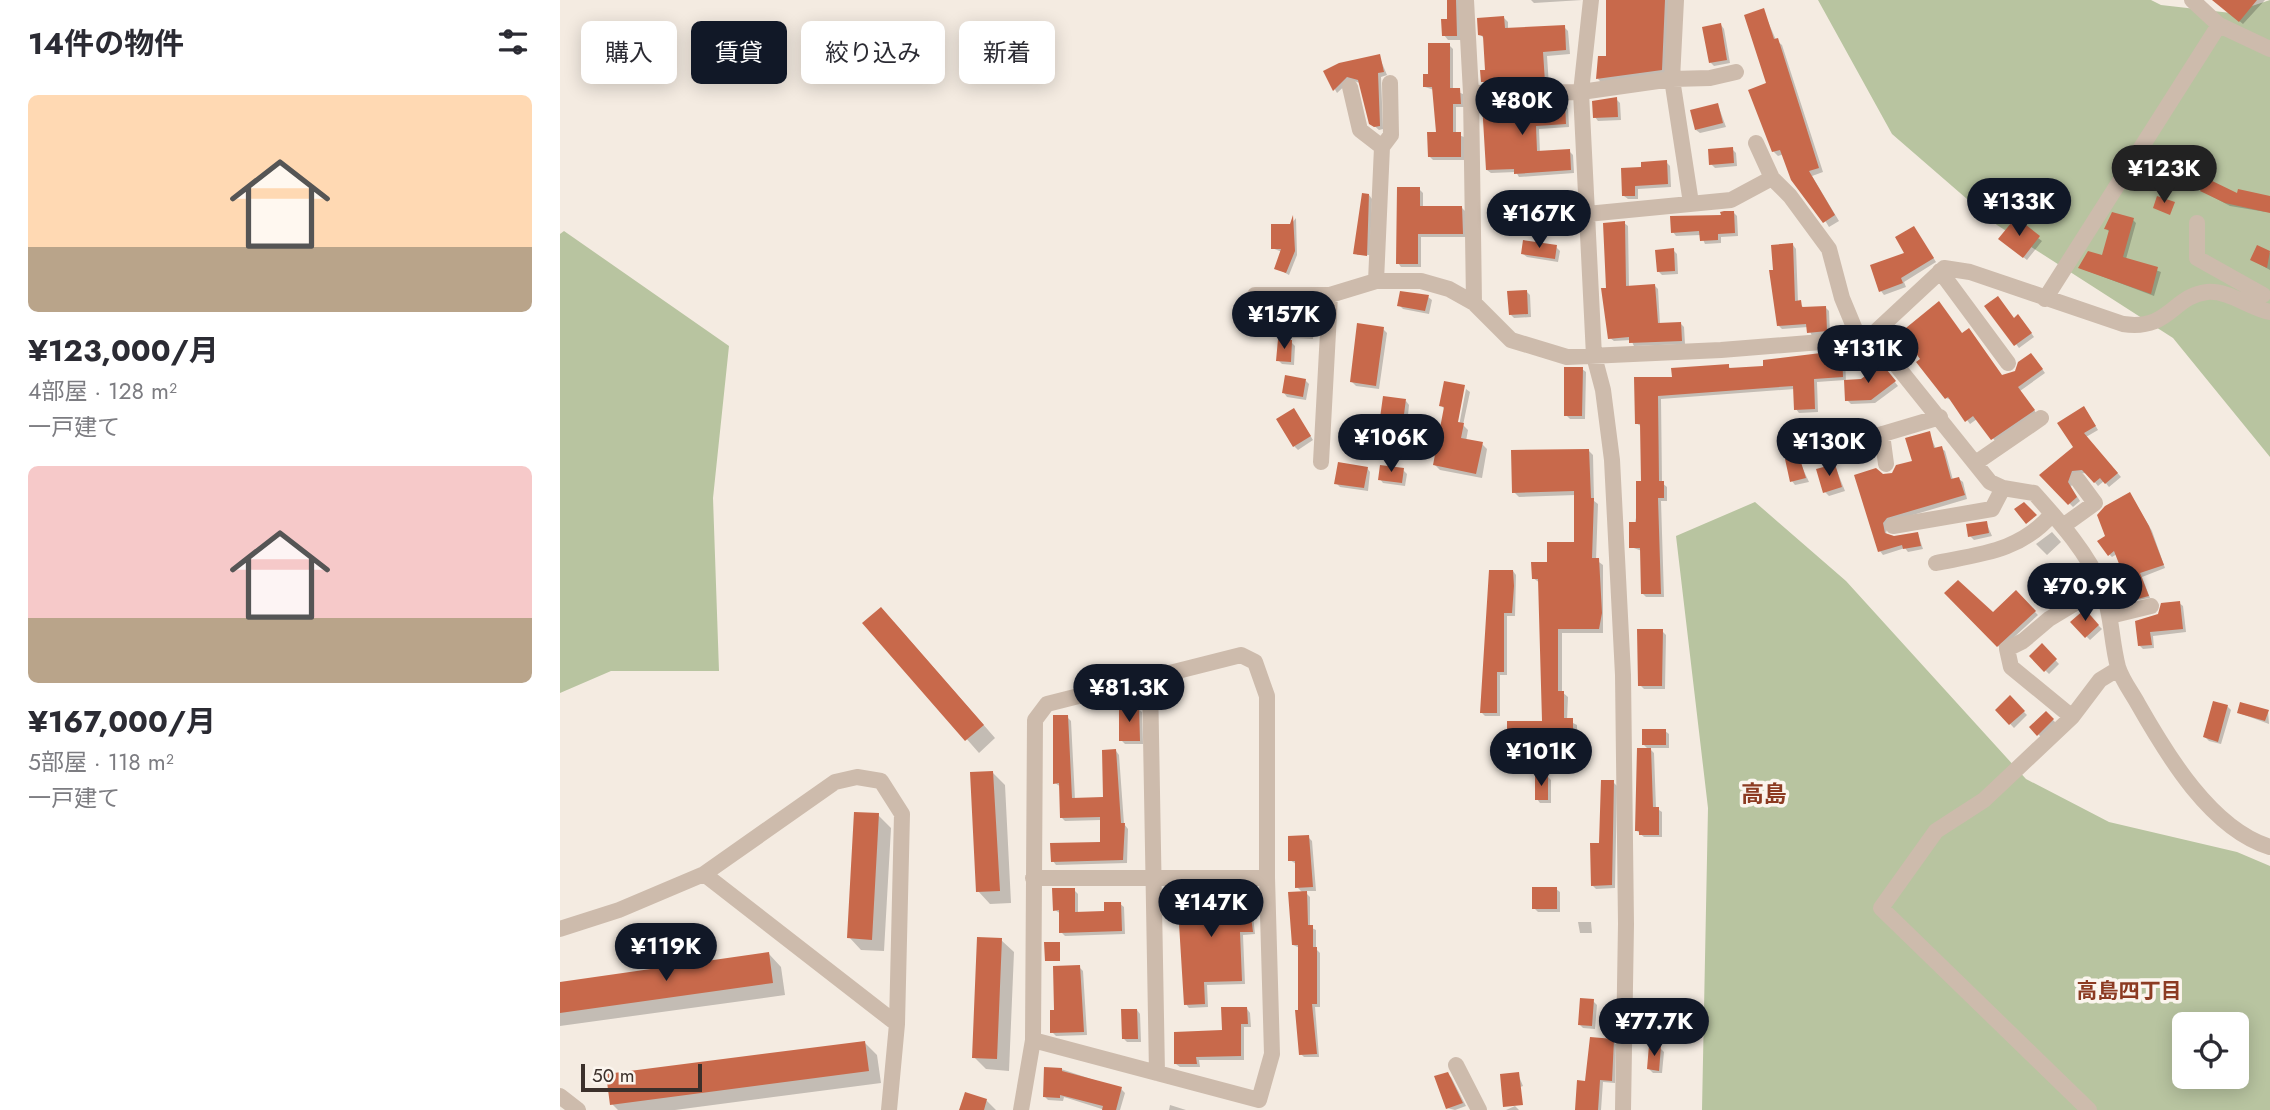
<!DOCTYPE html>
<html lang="ja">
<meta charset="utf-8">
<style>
body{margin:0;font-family:Jost,"Noto Sans JP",sans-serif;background:#f2f2f3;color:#2b2b33;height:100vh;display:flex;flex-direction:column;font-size:26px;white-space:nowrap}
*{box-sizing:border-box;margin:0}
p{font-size:23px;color:#7c7c81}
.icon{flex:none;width:38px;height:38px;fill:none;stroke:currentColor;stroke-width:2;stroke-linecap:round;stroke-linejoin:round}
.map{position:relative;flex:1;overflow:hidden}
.drawer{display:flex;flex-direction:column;background:#fff;width:560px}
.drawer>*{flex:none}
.top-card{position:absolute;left:21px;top:21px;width:665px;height:63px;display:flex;gap:14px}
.buttons{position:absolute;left:1612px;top:1012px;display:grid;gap:14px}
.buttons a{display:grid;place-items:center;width:77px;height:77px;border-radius:10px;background:#fff;box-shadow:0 4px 18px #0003;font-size:35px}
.scale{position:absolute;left:21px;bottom:18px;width:121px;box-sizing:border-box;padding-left:7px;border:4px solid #3b302b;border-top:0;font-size:19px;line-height:24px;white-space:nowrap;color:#3b302b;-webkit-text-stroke:5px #fbf5ee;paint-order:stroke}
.price{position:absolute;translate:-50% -60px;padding:0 16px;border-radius:24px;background:#111827;color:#fff;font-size:23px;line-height:46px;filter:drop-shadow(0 2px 4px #0008)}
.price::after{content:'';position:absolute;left:50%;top:42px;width:21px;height:16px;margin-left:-10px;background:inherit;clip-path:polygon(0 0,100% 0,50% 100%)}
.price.active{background:#222;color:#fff}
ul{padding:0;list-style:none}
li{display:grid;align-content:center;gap:14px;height:371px;padding:0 28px}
li span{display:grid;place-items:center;height:217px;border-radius:10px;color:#555}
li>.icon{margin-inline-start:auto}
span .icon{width:126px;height:126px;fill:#fffc;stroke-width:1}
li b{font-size:30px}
h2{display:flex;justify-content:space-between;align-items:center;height:84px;padding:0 28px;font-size:30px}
.tag{padding:0 24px;border-radius:10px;background:#fff;box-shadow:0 4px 18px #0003;font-size:24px;line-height:63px}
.tag.active{background:#111827;color:#fff}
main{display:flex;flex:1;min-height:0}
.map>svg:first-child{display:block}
.green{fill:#b8c4a0;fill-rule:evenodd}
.shadow{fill:#0003}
.building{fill:#c8694b}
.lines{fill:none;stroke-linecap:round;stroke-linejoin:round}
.minor{stroke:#cdbbac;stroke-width:16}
.labels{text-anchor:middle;stroke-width:7;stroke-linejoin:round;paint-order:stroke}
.neighbourhood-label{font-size:21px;font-weight:bold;fill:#8c3b22;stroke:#fbf5ee}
.quarter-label{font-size:23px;font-weight:bold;fill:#8c3b22;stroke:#fbf5ee}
</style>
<main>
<section class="drawer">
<h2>14件の物件<svg class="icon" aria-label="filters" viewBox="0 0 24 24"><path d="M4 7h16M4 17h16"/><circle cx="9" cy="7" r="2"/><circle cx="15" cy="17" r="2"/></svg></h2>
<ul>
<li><span style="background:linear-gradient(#ffd9b3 70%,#b9a48a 0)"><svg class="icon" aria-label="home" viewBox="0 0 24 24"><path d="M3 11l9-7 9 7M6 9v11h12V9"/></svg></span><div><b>¥123,000/月</b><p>4部屋 · 128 m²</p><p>一戸建て</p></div></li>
<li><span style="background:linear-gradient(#f6c9c9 70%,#b9a48a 0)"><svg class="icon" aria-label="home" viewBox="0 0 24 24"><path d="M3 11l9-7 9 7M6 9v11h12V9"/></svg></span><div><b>¥167,000/月</b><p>5部屋 · 118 m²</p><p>一戸建て</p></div></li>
</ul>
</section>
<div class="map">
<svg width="1710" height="1110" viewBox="0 0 1710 1110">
<rect width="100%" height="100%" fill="#f4ebe1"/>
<path class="green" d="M1258,0h333l10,5 70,8 39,-13v457l-97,-119 -176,-113 -105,-91z
M4,231l165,115 -16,152 6,173h-108l-51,22v-459z
M1195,502l91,79 180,198 83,43 128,30 33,14v244h-568l6,-302 -32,-272zM1624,1024h52v52h-52z"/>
<path class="shadow" d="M889,0h13l-1,40h-13l-4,-5 5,-14z
M971,0h51l-48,3z
M1048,0h62l-5,73 -64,9 -3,-3 10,-21z
M1661,0h44l-22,24 -22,-18z
M1203,10l13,30 6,5 41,127 -11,4 27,45 -10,6 -45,-73 -6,2 -5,-5z
M944,18l4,4v8l56,-3 4,4 2,23 -23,2 2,30h-62l-4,-4 4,-10 -2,-32 -5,-6z
M1161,25l3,4 6,34 -16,3 -4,-4z
M889,45l4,4v41l10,4 1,13h-8v27l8,3v23h-31l-4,-4 9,-22 -4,-44 -9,-3z
M819,56l8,19 -6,2 2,52 -4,1 -8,-7 -11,-40 -9,-3 -14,13 -12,-21z
M1056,99l4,4 1,17 -23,1 -3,-4z
M1004,104l4,4 1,19 -30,2 1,24 29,-2 4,4 1,18 -55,4 -3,-5 -25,1 -4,-3 -3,-65z
M1158,105l8,22 -26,6 -4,-3z
M1172,149l4,4 1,13 -22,2 -4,-4z
M1106,162l4,4 1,21 -33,2v10h-10l-4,-3 19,-28z
M859,189l4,4v15l38,-1 4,4 1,26h-45v30h-20l-3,-4z
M1642,191l36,5 28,16 -36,-6z
M809,195l3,4 -2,56h-13z
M1173,212l4,4 1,20 -17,1v6l-16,1 -4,-9 -25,1 -3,-4z
M736,218l1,37 -8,20 -13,-7 6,-16 -10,-4z
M1573,220l3,3 -10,36 35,13 -7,24 -74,-28 23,-11 7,-25 -4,-3z
M1064,223l4,3 1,61 26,-1 3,3 2,36 20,-2 4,4 1,17 -51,2 -3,-6 -17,1 -4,-3 -2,-48z
M1357,232l19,30 -32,20 2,5 -22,8 -3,-4 26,-38z
M1478,238l4,3 -15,19 -23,-18z
M1233,245l3,4 2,53 7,7 20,-2 4,4 1,23 -18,2 -4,-9 -26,2 -4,-4z
M996,247l4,4 -2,11 -31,-5 -4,-3z
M1698,248l12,5v17l-18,-10z
M1113,250l4,4 1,20 -16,1 -4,-4z
M966,291l4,4 1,22 -17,1 -4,-4z
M868,297l4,3 -3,14 -26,-5 -4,-4z
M751,307l4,4 -2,28 -20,-1 -4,-4z
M1454,319l8,1 12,17 -15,11 -3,-4z
M823,329l4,4 -8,56 -23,-3 -4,-4z
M1403,335l39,41 14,-4 19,-13 10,14 -25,18 17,23 -41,28 -19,-23 -7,5 -18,-24 -6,-2z
M731,342l4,4 -1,19 -12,-1 -4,-4z
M1281,355l4,3 1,24 16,-1 23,-11 13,16 -23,17 -24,1 -4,-4 -2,-20 -28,2 1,30 -19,1 -3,-4 -1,-20 -134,10 1,84 5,4v14h-6l3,96h-18l-4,-4v-42l-11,-4 11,-64v-56l-6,-4v-44h38l54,-13 4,4 33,-2z
M1022,369l4,3 -1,47h-15l-4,-4z
M745,380l4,4 -3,16 -19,-3 -3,-4z
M904,387l-10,43 4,1 8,-42 4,3 -7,33 5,5 -2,11 16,3 5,5 -5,29 -42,-8 -5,-5 10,-55 -4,-5z
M846,401l3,4 -2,20 -21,-4 -4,-3z
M734,410l19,30 -15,10 -4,-4z
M1527,412l11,18 -12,7 35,40 -12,10 -5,-6 -6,5 -11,-13 -11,1 -5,13 9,14 -7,6 -31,-32 33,-27z
M1369,433l7,16 5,-1 4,3 8,29 6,-1 4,3 4,17 -78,23 -3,11 3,4 29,-3 5,15 -15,3 -3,-4 -22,7 -3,-4 2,-75 11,-2 21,-12z
M1028,450l5,5 1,46 4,3 -2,56 7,5v68h-41v59l6,5 -1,23 10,5v36h-23l-5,-4v-13h-36l-4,-5 35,-16 -4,-140 -7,-5 43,-35v-48l-57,2 -5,-5z
M1238,458l11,24 -14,3 -3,-4z
M1275,466l10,25 -16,5 -4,-4z
M807,468l3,4 -2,19 -28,-4 -4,-4z
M843,470l4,4 -2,12 -22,-3 -3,-4z
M1572,497l20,34 13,37 -23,9 8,21 -20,3 -4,-3 1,-18 -10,-26 -5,3 -3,-3 -2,-18z
M1426,522l6,14 -18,4 -4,-4z
M1492,532l9,10 -14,13 -11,-11z
M1517,567l12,16 -14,13 -14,-14z
M953,571l3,4 -1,41h-8v59h-7v41h-15l-3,-3z
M1387,593l46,21 23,-21 22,22 -37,34z
M1619,603l4,3 3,26 -33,4 1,12 -11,1 -4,-4 20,-30z
M1525,612l17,17 -12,11 -18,-18z
M334,622l101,116 -16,15 -114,-130z
M1102,631l4,4 -1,54h-21l-4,-4z
M1482,646l17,18 -10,10 -18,-18z
M1450,698l17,17 -13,13 -17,-18z
M1667,706l4,4 -10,34 -12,-3 -4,-4z
M578,709l4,3 1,32h-18l-4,-4z
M1708,711l1,13 -30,-11z
M1486,713l11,11 -15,14 -11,-11z
M507,717l4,4 4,78h29l12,-48 3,4 5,69 4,5 -1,34 -71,2 -3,-4 49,-17 -1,-24 -36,1 -3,-3 -1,-31 -6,-4z
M1105,731l4,3v14h-20l5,5 2,55 6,4v25h-18l-7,-6 12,-81 -5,-5z
M433,773l12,12 6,118 -21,1 -12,-13z
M987,776l4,4v23h-11l-3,-4z
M1053,782l4,4 -2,102 -19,1 -4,-4z
M318,815l13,13 -7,123 -23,-1 -12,-13z
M748,837l4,4 4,50h-12l6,6v30l6,3v19l4,4v54h-5l4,50h-15l-3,-3 -1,-106 -7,-3 10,-52 -6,-6 -1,-23 -6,-4z
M996,889l4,3v20h-22l-4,-4z
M514,890l4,4v19l28,-1 14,-8 4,3 1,27 -60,2 -4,-4v-18l-6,-4z
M619,893l68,1 4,4 4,36 -12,1 2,49 -38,1 1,22 -19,1 -3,-4z
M1018,922h13l1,11h-12z
M441,940l13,12 -5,119 -23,-2 -12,-12z
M209,954l12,13 4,28 -225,31v-43z
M519,967l4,4 4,64 -31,1 -4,-4 4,-20z
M1033,1001l4,4 -2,24 -12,-1 -4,-4z
M687,1009l3,4 1,14h-7v33h-45l1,7h-20l-4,-3 47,-32z
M577,1010l3,4 1,28h-14l-4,-4z
M1053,1041l3,3 -1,39 -12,-1 -2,28h-24l9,-27z
M304,1042l13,13 4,28 -206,27h-57l-6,-6z
M1100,1048l4,4 -2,21h-9l-4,-4z
M501,1069l60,20 4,4 -5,17h-15l-41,-13 -1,4 -15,-1 -4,-4z
M887,1074l4,3 15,29 -11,4 -8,-2z
M958,1074l5,12 -16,6z
M426,1100l10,10h-35z
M610,1105l16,5h-17z
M955,1106l4,4h-13z"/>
<path class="building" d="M887,0h9l1,36h-15l-1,-17h6z
M1046,0h59l-3,70 -66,9 2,-23h8z
M1652,0h45l-18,22z
M1204,8l10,31 4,-1 41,130 -10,3 26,44 -12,8 -32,-43 -11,-30 -8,2 -24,-62 18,-7 -22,-68z
M944,16l1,12 60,-3 1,25 -23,2 2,30h-64l-1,-12h5l-2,-34 -5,-1 -1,-17z
M1161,23l6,37 -18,3 -7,-36z
M868,43h22v45h10l1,16h-8v28h8v25h-33l-1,-25h9l-4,-45h-9v-13h5z
M820,54l4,18 -6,1 2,53 -6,1 -5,-3 -11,-44 -11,-3 -14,14 -10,-20 16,-8z
M1057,97l1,20 -25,1 -1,-17z
M922,103h83l1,21 -30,2 1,25 33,-2 1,21 -57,4v-5l-28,1z
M1158,103l5,20 -28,7 -5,-20z
M1173,147l1,16 -25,2 -1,-16z
M1107,160l1,24 -33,2v10h-13l-1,-28 20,-1v-5z
M1646,178l31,15 1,-4 32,7v17l-45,-10 -25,-12z
M837,187h23v19h42l1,28h-45v30h-22z
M802,193l7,1 -2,62 -14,-2z
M1597,196l18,6 -5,13 -17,-7z
M1164,211h10l1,22 -17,1v6l-18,1 -1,-10 -28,2 -1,-17 51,-1 -1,-3z
M1552,212l22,6 -11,39 35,10 -7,27 -73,-26 10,-17 14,4 7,-25 -5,-1z
M733,215l2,36 -9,22 -12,-4 7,-20h-10v-25h19z
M1456,217l24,19 -17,22 -25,-19z
M1065,221l1,65 29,-2 3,39 23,-1 1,19 -53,2v-6l-21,2 -7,-51h5l-3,-65z
M1354,226l20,32 -33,20 2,5 -24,9 -9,-27 34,-12 -9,-16z
M963,240l34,5 -2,14 -34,-5z
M1233,243l2,58 6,-1 1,7 24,-1 1,25 -20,2 -1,-9 -29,2 -8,-56h4l-2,-25z
M1697,245l13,6 -3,17 -17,-8z
M1114,248l1,23 -18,1 -2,-22z
M967,290l1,24 -19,1 -2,-24z
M840,291l29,4 -4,16 -28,-5z
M1438,296l16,22 4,-4 14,19 -18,13 -30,-40z
M1379,301l23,32 7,-5 33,47 13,-4 3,-9 13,-9 12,16 -25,18 17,23 -44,30 -18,-24 -8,6 -17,-25 -3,2 -29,-37 4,-3 -19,-27z
M729,305h23l-2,31 -22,-1z
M797,323l27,4 -8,59 -26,-4z
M718,339l14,1 -1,22 -15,-1z
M1269,352l13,1 1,24 -29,2 1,30 -21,1 -1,-24 -135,10 1,85h5v17h-6l3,96h-20l-1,-46h-11v-26h7v-41h5l-1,-57h-5l-1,-47h38l-1,-9 58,-4v4l34,-2v-6z
M1322,364l14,17 -25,19 -26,1 -1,-21 17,-1z
M1004,367h19l-1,49h-18z
M725,375l21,4 -3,18 -21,-4z
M884,381l21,4 -7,37 6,1 -3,15 22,4 -7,32 -43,-9 11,-58 -5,-1z
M823,396l23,3 -3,23 -23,-4z
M1524,406l12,20 -12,7 34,40 -13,11 -5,-6 -6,5 -12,-13 -10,1 -4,11 9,15 -9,8 -29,-30 34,-28 -16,-24z
M734,408l17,28 -18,11 -17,-28z
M1370,431l4,17 8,-2 9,33 8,-2 6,18 -78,23 -4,5 2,10 9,3 24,-4 3,14 -18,3 -1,-4 -24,7 -24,-77 22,-7 7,6 9,-1 4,-8 16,-4 -7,-23z
M1029,449l2,49h3l-2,60h7l3,55 -3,16h-41v62h6v27h9v40h-25l-1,-18h-40v-19h35l-4,-142h-6l-1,-17h16v-20h27v-51l-62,2 -1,-43z
M1239,456l7,22 -16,4 -5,-23z
M778,462l30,5 -4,21 -30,-4z
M1275,464l7,23 -19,6 -7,-24z
M820,465l24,3 -2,15 -24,-3z
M1570,492l19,34 15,39 -24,8 9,23 -16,4v-4l-8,3 -6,-18 6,-2 -11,-28 -6,5 -11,-15 8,-5 -8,-21 8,-9z
M1464,502l13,13 -11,9 -12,-15z
M1427,521l2,12 -21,4 -2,-13z
M1517,564l9,15 -16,15 -12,-12z
M929,570h24l1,16 -2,27h-8v59h-7v41h-17z
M1398,580l35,32 23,-22 20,21 -39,36 -53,-54z
M1620,601l3,28 -33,3 2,13 -14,1 -3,-25 23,-7 3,-11z
M321,607l103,118 -19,16 -103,-118z
M1525,609l14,16 -14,13 -15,-16z
M1077,629h26l-1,57h-24z
M1482,643l15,16 -13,13 -15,-16z
M1450,695l15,16 -16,14 -14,-15z
M1653,701l15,4 -10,37 -15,-5z
M1680,702l29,8 -4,11 -28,-8z
M559,707h20l1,34h-21z
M1486,711l8,8 -17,17 -8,-9z
M493,715h15l4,83 31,-1 -1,-47 14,-1 5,74h4l-2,37 -72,2 -1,-19 50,-1v-25l-40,1 -1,-35 -6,1z
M1082,729h24v16h-24z
M1077,748h14l2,59h6v28h-20v-4h-4z
M433,771l7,120 -24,1 -6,-120z
M975,775h13v25h-13z
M1041,780h13l-2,105 -21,1 -1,-43h9z
M294,812l25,1 -7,127 -25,-2z
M749,835l4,52 -18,1v-27h-7v-25z
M972,887h25v22h-25z
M492,888h23v24l29,-1v-9h17l1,29 -63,2v-23l-6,1z
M640,890v4l48,-1 5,39h-13l2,49 -38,1 1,22 -21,1 -7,-114z
M747,891l1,34h5v22h4v57h-5l5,50 -18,1 -4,-45h3v-65h-6l-4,-53z
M417,937l25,1 -5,121 -25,-1z
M484,942h16v19h-15z
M209,952l4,31 -213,30v-31z
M520,965l4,67 -34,1v-23h4l-1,-44z
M1020,998l14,1 -2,27 -14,-1z
M661,1007h26l1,17h-7v32l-45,1 1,7h-23v-32l48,-2z
M561,1009h16l1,30h-16z
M1030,1037l24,2 -2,42 -12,-1 -2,30h-23l2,-30 8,1z
M305,1041l4,30 -259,34 -4,-31z
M1089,1045l12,1 -2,25 -12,-2z
M484,1067l18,1v3l60,16 -6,23h-14l1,-4 -43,-11v3l-17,-1z
M888,1072l15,31 -17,6 -12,-33z
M959,1072l4,33 -20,2 -3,-33z
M405,1092l22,7 -3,11h-25z"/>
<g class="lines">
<path class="minor" d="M906,0l5,93 3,210
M1031,0l-10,92 6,122 7,142 9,34 9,70 11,215 3,249 -3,186
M1116,0l-4,79 19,124
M1632,0l27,25 51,24
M790,87l10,43 22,17
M911,93l110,-1 91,-13 38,-1 26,-6
M1196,143l16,35 18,18 39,53 13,49 17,41
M1027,214l144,-14 41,-22
M1637,223v35l66,37
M1380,271l68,92
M816,281l6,-134 9,-12 -1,-52
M695,295h75l46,-14h45l28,8 25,14 37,37 56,17 154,-7 138,-11 13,-4 72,-67 26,4 153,52c47,7 49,-28 84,-32 21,-2 43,16 63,20
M1485,299l174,-274
M1312,335l118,147 13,6 31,5c25,28 54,60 68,95 10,26 9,53 16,79 4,13 14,26 20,37 29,51 73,125 132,143
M1322,434l4,30
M1249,456l131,-39
M761,462l9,-167
M1417,462l64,-44
M1333,526l99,-17 11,-21
M1503,526l32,-23 -17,-23
M1376,563c45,-9 85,-12 116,-49
M1550,616l41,-10
M590,680l7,393
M1512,717l-61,-50 -4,-18 16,-8 26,-22 53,-32
M144,874l193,150
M473,878h234
M0,929l59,-19 85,-36 131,-92 22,-5 24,4 21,33 -5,210 -8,86
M896,1065l23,45
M0,1096l18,14
M461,1110l12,-70 2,-320 12,-16 194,-49 14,7 12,34v182l5,176 -13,46 -226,-60
M1529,1110l-208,-202 55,-77 48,-31 88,-83 28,-37 18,-11"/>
</g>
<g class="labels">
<g class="neighbourhood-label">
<text x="1569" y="998">高島四丁目</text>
</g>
<g class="quarter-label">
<text x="1204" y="802">高島</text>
</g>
</g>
</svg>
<div class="buttons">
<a><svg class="icon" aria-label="locate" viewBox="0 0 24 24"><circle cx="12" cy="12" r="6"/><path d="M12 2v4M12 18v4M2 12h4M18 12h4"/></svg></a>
</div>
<div class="scale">50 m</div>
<b class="price" style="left:962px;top:137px">¥80K</b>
<b class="price active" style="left:1604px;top:205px">¥123K</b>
<b class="price" style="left:1459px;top:238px">¥133K</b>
<b class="price" style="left:979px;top:250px">¥167K</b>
<b class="price" style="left:724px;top:351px">¥157K</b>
<b class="price" style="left:1308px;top:385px">¥131K</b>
<b class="price" style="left:831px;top:474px">¥106K</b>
<b class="price" style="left:1269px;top:478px">¥130K</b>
<b class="price" style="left:1525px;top:623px">¥70.9K</b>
<b class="price" style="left:569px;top:724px">¥81.3K</b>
<b class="price" style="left:981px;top:788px">¥101K</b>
<b class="price" style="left:651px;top:939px">¥147K</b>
<b class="price" style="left:106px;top:983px">¥119K</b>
<b class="price" style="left:1094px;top:1058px">¥77.7K</b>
<div class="top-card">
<a class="tag">購入</a>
<a class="tag active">賃貸</a>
<a class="tag">絞り込み</a>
<a class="tag">新着</a>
</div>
</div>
</main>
